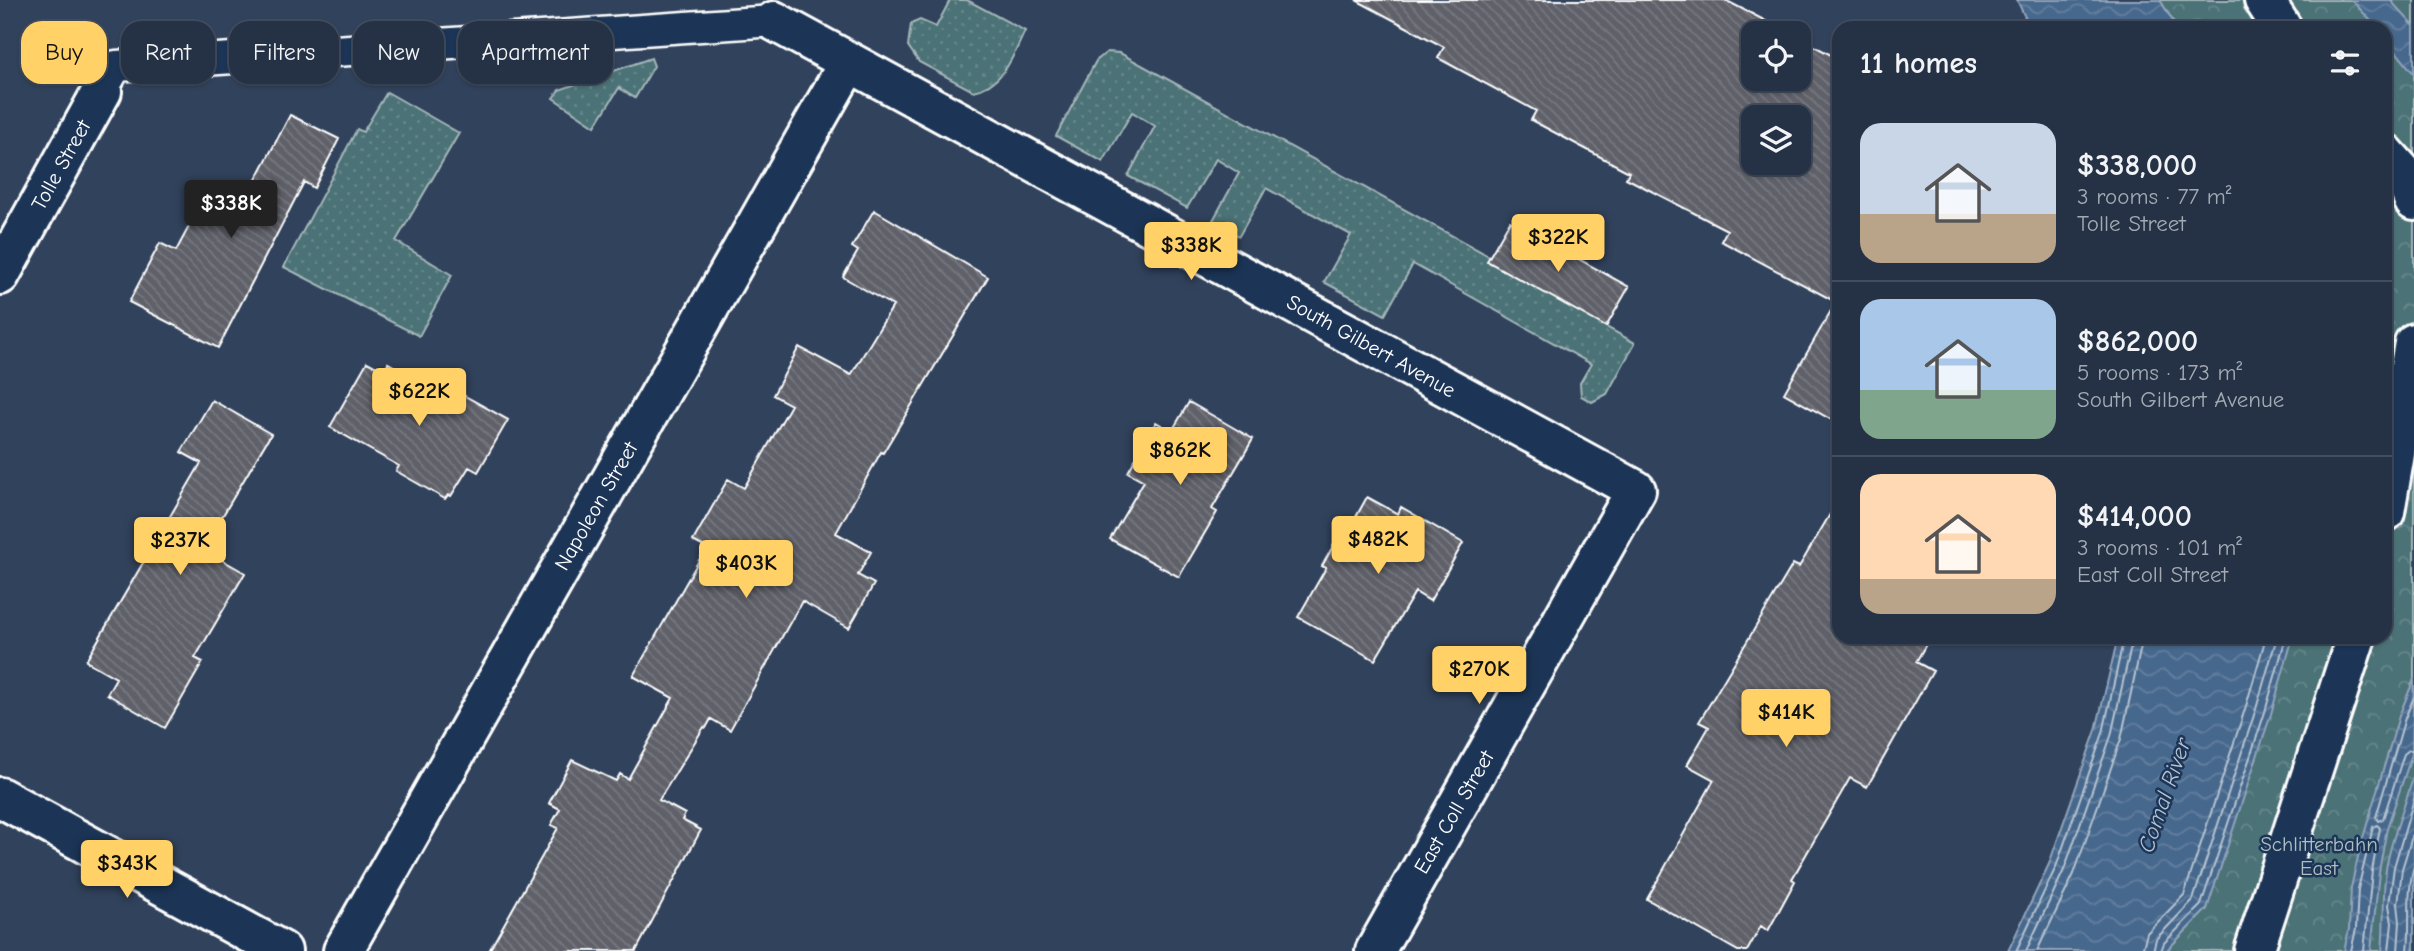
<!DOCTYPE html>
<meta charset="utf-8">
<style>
body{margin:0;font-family:"Comic Neue",sans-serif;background:#2d3a4c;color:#f1f3f6;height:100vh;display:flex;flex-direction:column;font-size:26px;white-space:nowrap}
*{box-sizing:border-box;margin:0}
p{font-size:23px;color:#a3aab3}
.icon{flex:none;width:38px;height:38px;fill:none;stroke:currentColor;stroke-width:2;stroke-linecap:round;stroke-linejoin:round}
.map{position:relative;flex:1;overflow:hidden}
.side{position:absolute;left:1832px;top:21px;width:560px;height:623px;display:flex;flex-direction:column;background:#253245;border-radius:21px;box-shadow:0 2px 5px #0004,0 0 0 2px #424d5e}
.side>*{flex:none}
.guide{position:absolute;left:21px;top:21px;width:665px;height:63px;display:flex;gap:14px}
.controls{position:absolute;left:1741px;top:21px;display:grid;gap:14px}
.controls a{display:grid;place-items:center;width:70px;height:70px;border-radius:14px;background:#253245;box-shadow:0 2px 5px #0004,0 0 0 2px #424d5e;font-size:35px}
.price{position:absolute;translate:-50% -60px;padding:0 16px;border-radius:7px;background:#ffd166;color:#111;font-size:23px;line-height:46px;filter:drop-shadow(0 2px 4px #0008)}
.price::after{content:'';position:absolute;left:50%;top:42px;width:21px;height:16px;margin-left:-10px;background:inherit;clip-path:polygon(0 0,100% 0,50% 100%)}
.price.on{background:#222;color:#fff}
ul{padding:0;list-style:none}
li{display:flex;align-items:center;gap:21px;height:175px;padding:0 28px}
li+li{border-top:2px solid #424d5e}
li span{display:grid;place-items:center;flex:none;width:196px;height:140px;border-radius:21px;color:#555}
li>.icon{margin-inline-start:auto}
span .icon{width:84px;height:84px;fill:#fffc;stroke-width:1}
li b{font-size:30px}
h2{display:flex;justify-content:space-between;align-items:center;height:84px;padding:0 28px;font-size:30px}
.chip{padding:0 24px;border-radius:21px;background:#253245;box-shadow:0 2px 5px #0004,0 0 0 2px #424d5e;font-size:24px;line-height:63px}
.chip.on{background:#ffd166;color:#111}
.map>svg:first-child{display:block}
.grass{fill:url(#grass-dots);stroke:#a5b8ba;stroke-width:2}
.park{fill:url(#park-crowns);stroke:#a5b8ba;stroke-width:2}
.water{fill:url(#water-waves);stroke:#91a4bb;stroke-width:2}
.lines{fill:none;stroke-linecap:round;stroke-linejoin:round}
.shore{stroke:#b5c3d1;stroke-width:2}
.building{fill:url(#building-back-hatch);stroke:#fff;stroke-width:2;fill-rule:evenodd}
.lane-casing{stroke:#fff;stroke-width:35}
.street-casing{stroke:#fff;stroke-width:44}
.lane{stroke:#1d3557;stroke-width:30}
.street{stroke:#1d3557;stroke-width:38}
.labels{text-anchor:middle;stroke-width:5;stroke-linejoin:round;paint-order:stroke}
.street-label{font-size:21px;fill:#fff;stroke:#1d3557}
.park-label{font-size:21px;fill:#aec0c1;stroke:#1d3557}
.water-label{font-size:23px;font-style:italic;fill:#b5c3d1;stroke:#1d3557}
</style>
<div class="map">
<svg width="2414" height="951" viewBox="0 0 2414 951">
<defs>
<pattern id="grass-dots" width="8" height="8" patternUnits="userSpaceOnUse" patternTransform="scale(1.75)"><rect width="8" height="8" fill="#4b7276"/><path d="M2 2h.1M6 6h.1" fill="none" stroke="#66878b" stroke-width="1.8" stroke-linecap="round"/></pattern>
<pattern id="park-crowns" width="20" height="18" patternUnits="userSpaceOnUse" patternTransform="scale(1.75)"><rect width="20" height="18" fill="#4b7276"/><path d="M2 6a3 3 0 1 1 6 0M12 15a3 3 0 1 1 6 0" fill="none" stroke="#66878b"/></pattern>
<pattern id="water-waves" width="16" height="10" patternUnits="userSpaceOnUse" patternTransform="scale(1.75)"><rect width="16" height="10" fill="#47688d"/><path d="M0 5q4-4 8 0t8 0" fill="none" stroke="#637f9e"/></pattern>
<pattern id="building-back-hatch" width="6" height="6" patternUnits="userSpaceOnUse" patternTransform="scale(1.75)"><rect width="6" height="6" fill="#5f6169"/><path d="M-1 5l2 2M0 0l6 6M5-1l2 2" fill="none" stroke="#777980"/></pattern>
</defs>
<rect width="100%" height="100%" fill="#31425c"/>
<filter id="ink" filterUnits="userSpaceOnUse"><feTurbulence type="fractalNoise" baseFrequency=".0143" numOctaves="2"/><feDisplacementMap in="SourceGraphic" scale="14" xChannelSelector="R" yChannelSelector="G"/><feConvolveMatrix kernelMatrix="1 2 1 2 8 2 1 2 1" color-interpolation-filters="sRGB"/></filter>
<g filter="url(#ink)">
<path class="grass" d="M950,0h17l58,31c-12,25 -21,54 -52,60l-54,-29 -11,-16 3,-22 9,-4 16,7z
M1107,52l13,1 489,269 -3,5 29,16 -28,51 -15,8 -11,-6 -1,-13 11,-19 -178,-100 -28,51 -61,-33 27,-47 -85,-47 -27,48 -27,-14 27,-49 -23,-14 -29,49 -59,-32 27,-50 -23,-14 -29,50 -47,-26 40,-75z
M651,58l3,8 -19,32 -16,-10 -24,38 -42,-28 6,-8z
M387,92l72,41 -63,108 56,34 -33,61 -135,-69 73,-138 6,3z"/>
<path class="park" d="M2160,0h254v951h-248l41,-42 70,-272h108v-609h-208z"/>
<path class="water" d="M2017,0h143l17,28h-147z
M2352,0h38l24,26v48l-29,-36v-10h-8z
M2118,637h175l-22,77 -64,195 -41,42h-158l41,-87 47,-134z
M2414,679l-2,75 -25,74 -8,44 -8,79h-27l5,-22 2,-41 9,-40 39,-132z
M2414,774v172l-1,5h-31c3,-28 0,-54 4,-82 5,-32 20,-64 28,-95z"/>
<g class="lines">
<path class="shore" d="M2414,697l-9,21 -29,99 2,4 5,-2 21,-65 5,-4h5
M2016,951l40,-84 47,-134 21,-96
M2026,951l38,-81 47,-134 22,-99
M2037,951l37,-77 47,-135 22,-102
M2142,951l5,-18 37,-38 62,-189 20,-69
M2153,951l3,-12 37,-39 63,-191 21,-72
M2161,951l3,-8 37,-38 64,-193 21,-75
M2351,951l5,-22 2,-40 15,-62 4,-2 3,3 -8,43 -8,80
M2389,951l3,-28 -3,-18 5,-38 20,-68
M2398,951l2,-29 -2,-18 4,-35 12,-39
M2408,951c3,-29 -2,-57 6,-85"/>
</g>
<path class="building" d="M1356,0h369l64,33h-35v46h45v-41l40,21v365l-55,-31 52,-91 -115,-61 6,-11 -101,-52 3,-6 -98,-52 5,-9 -98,-53 6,-11zM1754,117h45v46h-45z
M290,115l49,24 -25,49 -10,-6 -86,166 -89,-46 31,-59 16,8 33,-62 33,17z
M874,210l114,67 -105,176 -2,-1 -45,81 35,19 -13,23 16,9 -25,44 -47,-27 -72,129 -19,-11 -5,9 -2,-1 -45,73 26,14 -3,6 19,10 -65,121h-147l69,-123 -7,-3 9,-16 -11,-6 23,-43 44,21 4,-7 8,5 45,-81 -40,-22 73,-128 -13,-7 35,-62 16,9 47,-83 -18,-10 26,-48 52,28 42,-69 -50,-29 15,-26 -6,-4z
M1510,221l119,66 -23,40 -119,-66z
M367,362l17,9 4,-8 63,36 5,-8 52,29 -30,52 -9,-5 -18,29 -3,-1 -3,4 -49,-28 3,-5 -69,-39z
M212,400l59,34 -68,115 42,24 -50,85 8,4 -38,66 -58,-34 9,-16 -30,-17 115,-198 -20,-11z
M1189,402l64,37 -41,70 5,3 -38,65 -69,-38 34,-58 -16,-9 28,-50 16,9z
M1367,497l31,17 3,-7 62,36 -33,58 -15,-9 -40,68 -77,-43 28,-49 -4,-2 24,-43 5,3z
M1839,499v138h91l-14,25 17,9 -66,116 -17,-9 -58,101 3,2 -27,50 -7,-5 -14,25h-9l-91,-52 67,-119 -27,-15 22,-38 -10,-5 94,-158 6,3z"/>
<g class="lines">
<defs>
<path id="lane" d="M102,91l14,-25 658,-45"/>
<path id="street" d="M2264,0l18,28
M774,21l862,469 -261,461
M2385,153l17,19 12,29
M0,275l102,-184
M2385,512l29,-169
M0,797l282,154
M343,951l506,-889
M2254,951l102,-314"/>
</defs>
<use href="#lane" class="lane-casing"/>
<use href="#street" class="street-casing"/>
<use href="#lane" class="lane"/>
<use href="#street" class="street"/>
</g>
</g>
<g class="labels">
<g class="street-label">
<text transform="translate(61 165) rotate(-61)" y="7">Tolle Street</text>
<text transform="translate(1371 346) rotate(29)" y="7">South Gilbert Avenue</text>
<text transform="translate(596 506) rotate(-60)" y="7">Napoleon Street</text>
<text transform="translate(1454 812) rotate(-60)" y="7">East Coll Street</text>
</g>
<g class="park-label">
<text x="2319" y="851">Schlitterbahn<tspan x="2319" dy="24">East</tspan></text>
</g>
<g class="water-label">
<text transform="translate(2164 795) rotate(-71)" y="8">Comal River</text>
</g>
</g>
</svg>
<div class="controls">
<a><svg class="icon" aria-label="locate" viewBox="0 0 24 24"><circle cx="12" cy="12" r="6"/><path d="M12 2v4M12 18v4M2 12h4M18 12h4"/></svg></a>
<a><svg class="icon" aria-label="layers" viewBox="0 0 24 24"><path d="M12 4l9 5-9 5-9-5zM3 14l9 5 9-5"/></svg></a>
</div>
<b class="price on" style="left:231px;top:240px">$338K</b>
<b class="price" style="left:1558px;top:274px">$322K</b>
<b class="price" style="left:1191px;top:282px">$338K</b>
<b class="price" style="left:419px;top:428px">$622K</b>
<b class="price" style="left:1180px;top:487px">$862K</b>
<b class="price" style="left:1378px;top:576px">$482K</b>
<b class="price" style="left:180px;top:577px">$237K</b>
<b class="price" style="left:746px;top:600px">$403K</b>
<b class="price" style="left:1479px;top:706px">$270K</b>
<b class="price" style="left:1786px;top:749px">$414K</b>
<b class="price" style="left:127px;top:900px">$343K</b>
<div class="guide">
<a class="chip on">Buy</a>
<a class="chip">Rent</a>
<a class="chip">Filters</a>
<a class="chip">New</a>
<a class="chip">Apartment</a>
</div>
<section class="side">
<h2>11 homes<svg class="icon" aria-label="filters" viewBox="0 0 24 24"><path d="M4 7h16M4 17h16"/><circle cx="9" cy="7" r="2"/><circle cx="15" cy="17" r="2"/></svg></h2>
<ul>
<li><span style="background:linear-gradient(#c9d6e8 65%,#b9a48a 0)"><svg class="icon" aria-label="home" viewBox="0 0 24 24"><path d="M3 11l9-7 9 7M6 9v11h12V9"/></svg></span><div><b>$338,000</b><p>3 rooms · 77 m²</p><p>Tolle Street</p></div></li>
<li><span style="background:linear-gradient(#a9c7e8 65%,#7fa58c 0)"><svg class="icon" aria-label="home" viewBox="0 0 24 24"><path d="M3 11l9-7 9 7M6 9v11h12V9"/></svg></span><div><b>$862,000</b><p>5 rooms · 173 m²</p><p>South Gilbert Avenue</p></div></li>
<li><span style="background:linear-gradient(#ffd9b3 75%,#b9a48a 0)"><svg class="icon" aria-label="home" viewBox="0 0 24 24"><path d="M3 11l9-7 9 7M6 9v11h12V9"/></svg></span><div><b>$414,000</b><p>3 rooms · 101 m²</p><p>East Coll Street</p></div></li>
</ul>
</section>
</div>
